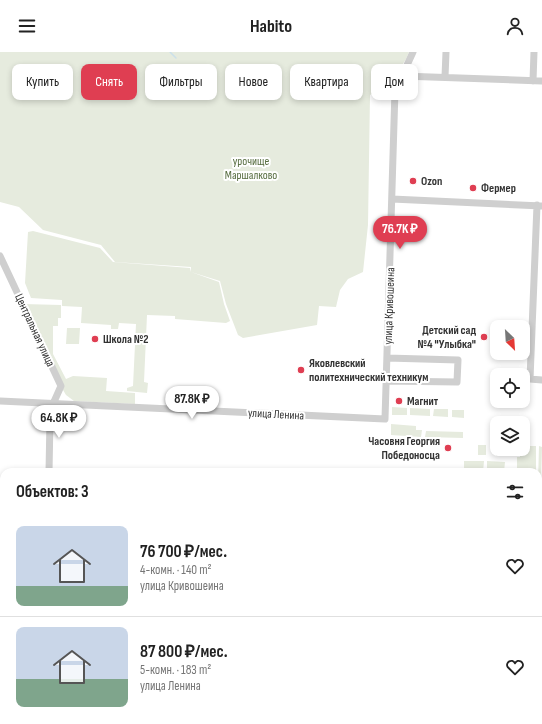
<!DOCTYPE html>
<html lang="ru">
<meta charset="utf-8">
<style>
body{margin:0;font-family:"Sofia Sans Condensed",sans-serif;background:#f6f6f6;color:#222;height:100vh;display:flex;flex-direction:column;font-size:15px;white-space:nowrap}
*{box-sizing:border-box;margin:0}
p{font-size:13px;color:#767676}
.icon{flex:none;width:22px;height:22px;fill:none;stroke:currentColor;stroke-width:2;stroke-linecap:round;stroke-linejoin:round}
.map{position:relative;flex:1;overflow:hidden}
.panel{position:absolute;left:0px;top:416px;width:542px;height:256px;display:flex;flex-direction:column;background:#fff;border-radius:12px 12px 0 0;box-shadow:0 2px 6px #0003}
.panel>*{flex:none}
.top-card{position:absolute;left:12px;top:12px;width:518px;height:36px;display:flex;gap:8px}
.needle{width:26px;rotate:155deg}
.fabs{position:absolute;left:490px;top:268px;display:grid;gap:8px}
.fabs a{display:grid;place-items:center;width:40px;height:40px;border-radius:8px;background:#fff;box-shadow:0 2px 6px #0003;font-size:20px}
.price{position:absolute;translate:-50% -34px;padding:0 9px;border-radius:14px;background:#fff;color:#222;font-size:13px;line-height:26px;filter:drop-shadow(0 1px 2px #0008)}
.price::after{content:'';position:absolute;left:50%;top:24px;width:12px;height:9px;margin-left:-6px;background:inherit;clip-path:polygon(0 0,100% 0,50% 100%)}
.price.current{background:#df3e52;color:#fff}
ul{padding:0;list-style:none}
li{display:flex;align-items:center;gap:12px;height:100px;padding:0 16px}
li+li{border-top:1px solid #e0e0e0}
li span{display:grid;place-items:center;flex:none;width:112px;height:80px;border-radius:8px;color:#555}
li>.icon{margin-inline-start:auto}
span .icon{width:48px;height:48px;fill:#fffc;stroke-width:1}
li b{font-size:17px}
h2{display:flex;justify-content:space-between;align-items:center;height:48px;padding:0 16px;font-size:17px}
.chip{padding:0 14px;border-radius:8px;background:#fff;box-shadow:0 2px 6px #0003;font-size:14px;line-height:36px}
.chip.current{background:#df3e52;color:#fff}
header{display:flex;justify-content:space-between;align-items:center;height:52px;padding:0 16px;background:#fff;font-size:18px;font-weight:700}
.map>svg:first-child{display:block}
.green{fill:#e6ebde}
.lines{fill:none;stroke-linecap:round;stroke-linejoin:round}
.stream{stroke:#cce0ea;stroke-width:1.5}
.minor{stroke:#cfcfcf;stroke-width:7}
.poi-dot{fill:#df3e52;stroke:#fff;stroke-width:1.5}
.labels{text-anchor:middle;stroke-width:4;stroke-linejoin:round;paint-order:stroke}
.park-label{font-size:12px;fill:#576d40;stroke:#fff}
.poi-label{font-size:12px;font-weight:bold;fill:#323232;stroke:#fff;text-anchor:start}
.street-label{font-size:12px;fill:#323232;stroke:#fff}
</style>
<header><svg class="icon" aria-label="menu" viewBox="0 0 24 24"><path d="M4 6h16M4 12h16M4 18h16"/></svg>Habito<svg class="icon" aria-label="person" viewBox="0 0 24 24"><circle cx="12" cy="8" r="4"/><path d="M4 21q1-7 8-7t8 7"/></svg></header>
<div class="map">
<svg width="542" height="672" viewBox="0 0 542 672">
<rect width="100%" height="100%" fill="#fff"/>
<path class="green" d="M0,0h409l-3,7 -14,22 -22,14 -2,130 -5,47 -15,7 -8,11 -4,17 -17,-1 -2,19 -74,13 -5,-3 -12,-31 -6,-23 -29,-9v-5l-76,-5 -14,-17 -58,-15 -24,-23 -19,-5z
M33,179l67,17 13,14 77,6 1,4 28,10 5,22 6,17 -4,2 -51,-4v-3l-28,-1 -3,67 4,1 -1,10 -20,-2v-3l6,-2 3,-62 -17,-1 -1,6h-7v-4l-30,-2 1,-16 -20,-1v-6l-31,-2 -6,-15 3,-51z
M23,252l38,1v13h-3v8h-5v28l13,25 7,-3 34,2 -1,13 29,2v11l-61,-3 -8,-6 -3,-5z
M67,276h13l-1,16h-13z
M392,355l15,1v7h-15z
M410,356l20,1v7l-20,-1z
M434,357h14v8l-15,-1z
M452,358h12v8l-12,-1z
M391,372l25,2v4h6l-1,7 -30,-2z
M426,379l37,1v6l-38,-1z
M478,393h8v10h-8z
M496,393l1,4h8v7h-9z
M523,394h13v26h-19v-15h3v-8h3z
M539,394l3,1 -1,36 -3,-1z
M464,409h20l-1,11h-19z
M487,409l18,1 -1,10h-17z
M0,428h4v116h-4z
M538,447h4v40h-4z
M0,560h4v108h33v4h-37z"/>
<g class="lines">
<path class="stream" d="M170,0l6,6"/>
<path class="minor" d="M402,24l140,5
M445,25l1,-25
M533,29l1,-29
M392,147l150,7
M537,153l-7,174 12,1
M0,204l61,130 -8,18 -3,15 -1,53
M386,329l71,1 1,-22 -71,-2
M0,349l385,18 10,-329 3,-9 4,-5 11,-24
M0,553h4
M538,574h4
M42,672l1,-4
M373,672v-4"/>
</g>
<g class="poi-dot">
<circle cx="413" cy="129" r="4"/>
<circle cx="473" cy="136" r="4"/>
<circle cx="484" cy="285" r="4"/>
<circle cx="95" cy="287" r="4"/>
<circle cx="301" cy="318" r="4"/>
<circle cx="399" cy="349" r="4"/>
<circle cx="448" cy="396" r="4"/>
</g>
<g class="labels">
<g class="park-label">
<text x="251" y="113">урочище<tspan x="251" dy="14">Маршалково</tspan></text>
</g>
<g class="poi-label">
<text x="421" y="133">Ozon</text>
<text x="481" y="140">Фермер</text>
<text x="476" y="282" text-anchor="end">Детский сад<tspan x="476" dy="14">№4 "Улыбка"</tspan></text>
<text x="103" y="291">Школа №2</text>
<text x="309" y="315">Яковлевский<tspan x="309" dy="14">политехнический техникум</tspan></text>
<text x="407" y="353">Магнит</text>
<text x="440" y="393" text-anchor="end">Часовня Георгия<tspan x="440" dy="14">Победоносца</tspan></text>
</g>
<g class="street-label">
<text transform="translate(389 254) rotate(-88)" y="4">улица Кривошеина</text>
<text transform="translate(35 278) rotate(65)" y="4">Центральная улица</text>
<text transform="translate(276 362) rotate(3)" y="4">улица Ленина</text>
</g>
</g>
</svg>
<div class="fabs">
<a><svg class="needle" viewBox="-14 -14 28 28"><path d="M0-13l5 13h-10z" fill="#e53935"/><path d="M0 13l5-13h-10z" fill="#767676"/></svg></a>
<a><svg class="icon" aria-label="locate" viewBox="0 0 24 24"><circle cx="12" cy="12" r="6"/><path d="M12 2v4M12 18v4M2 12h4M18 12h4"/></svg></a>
<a><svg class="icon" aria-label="layers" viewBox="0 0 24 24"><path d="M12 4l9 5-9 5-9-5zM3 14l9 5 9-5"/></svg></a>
</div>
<b class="price current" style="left:400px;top:198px">76.7K ₽</b>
<b class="price" style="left:192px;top:368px">87.8K ₽</b>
<b class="price" style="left:59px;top:387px">64.8K ₽</b>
<div class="top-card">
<a class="chip">Купить</a>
<a class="chip current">Снять</a>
<a class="chip">Фильтры</a>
<a class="chip">Новое</a>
<a class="chip">Квартира</a>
<a class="chip">Дом</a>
</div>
<section class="panel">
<h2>Объектов: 3<svg class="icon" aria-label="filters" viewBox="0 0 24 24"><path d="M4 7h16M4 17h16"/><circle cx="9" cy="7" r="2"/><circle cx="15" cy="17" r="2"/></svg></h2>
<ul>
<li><span style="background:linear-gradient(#c9d6e8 75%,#7fa58c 0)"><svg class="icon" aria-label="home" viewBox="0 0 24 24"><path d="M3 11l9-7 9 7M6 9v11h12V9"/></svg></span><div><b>76 700 ₽/мес.</b><p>4-комн. · 140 m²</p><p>улица Кривошеина</p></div><svg class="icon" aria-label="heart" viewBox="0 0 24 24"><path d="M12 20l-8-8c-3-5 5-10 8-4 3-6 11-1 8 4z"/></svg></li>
<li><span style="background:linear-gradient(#c9d6e8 65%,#7fa58c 0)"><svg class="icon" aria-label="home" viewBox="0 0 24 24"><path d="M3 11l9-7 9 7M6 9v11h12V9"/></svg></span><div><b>87 800 ₽/мес.</b><p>5-комн. · 183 m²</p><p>улица Ленина</p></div><svg class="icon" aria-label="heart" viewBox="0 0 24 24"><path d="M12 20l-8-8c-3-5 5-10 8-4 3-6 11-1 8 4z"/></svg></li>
</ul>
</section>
</div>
